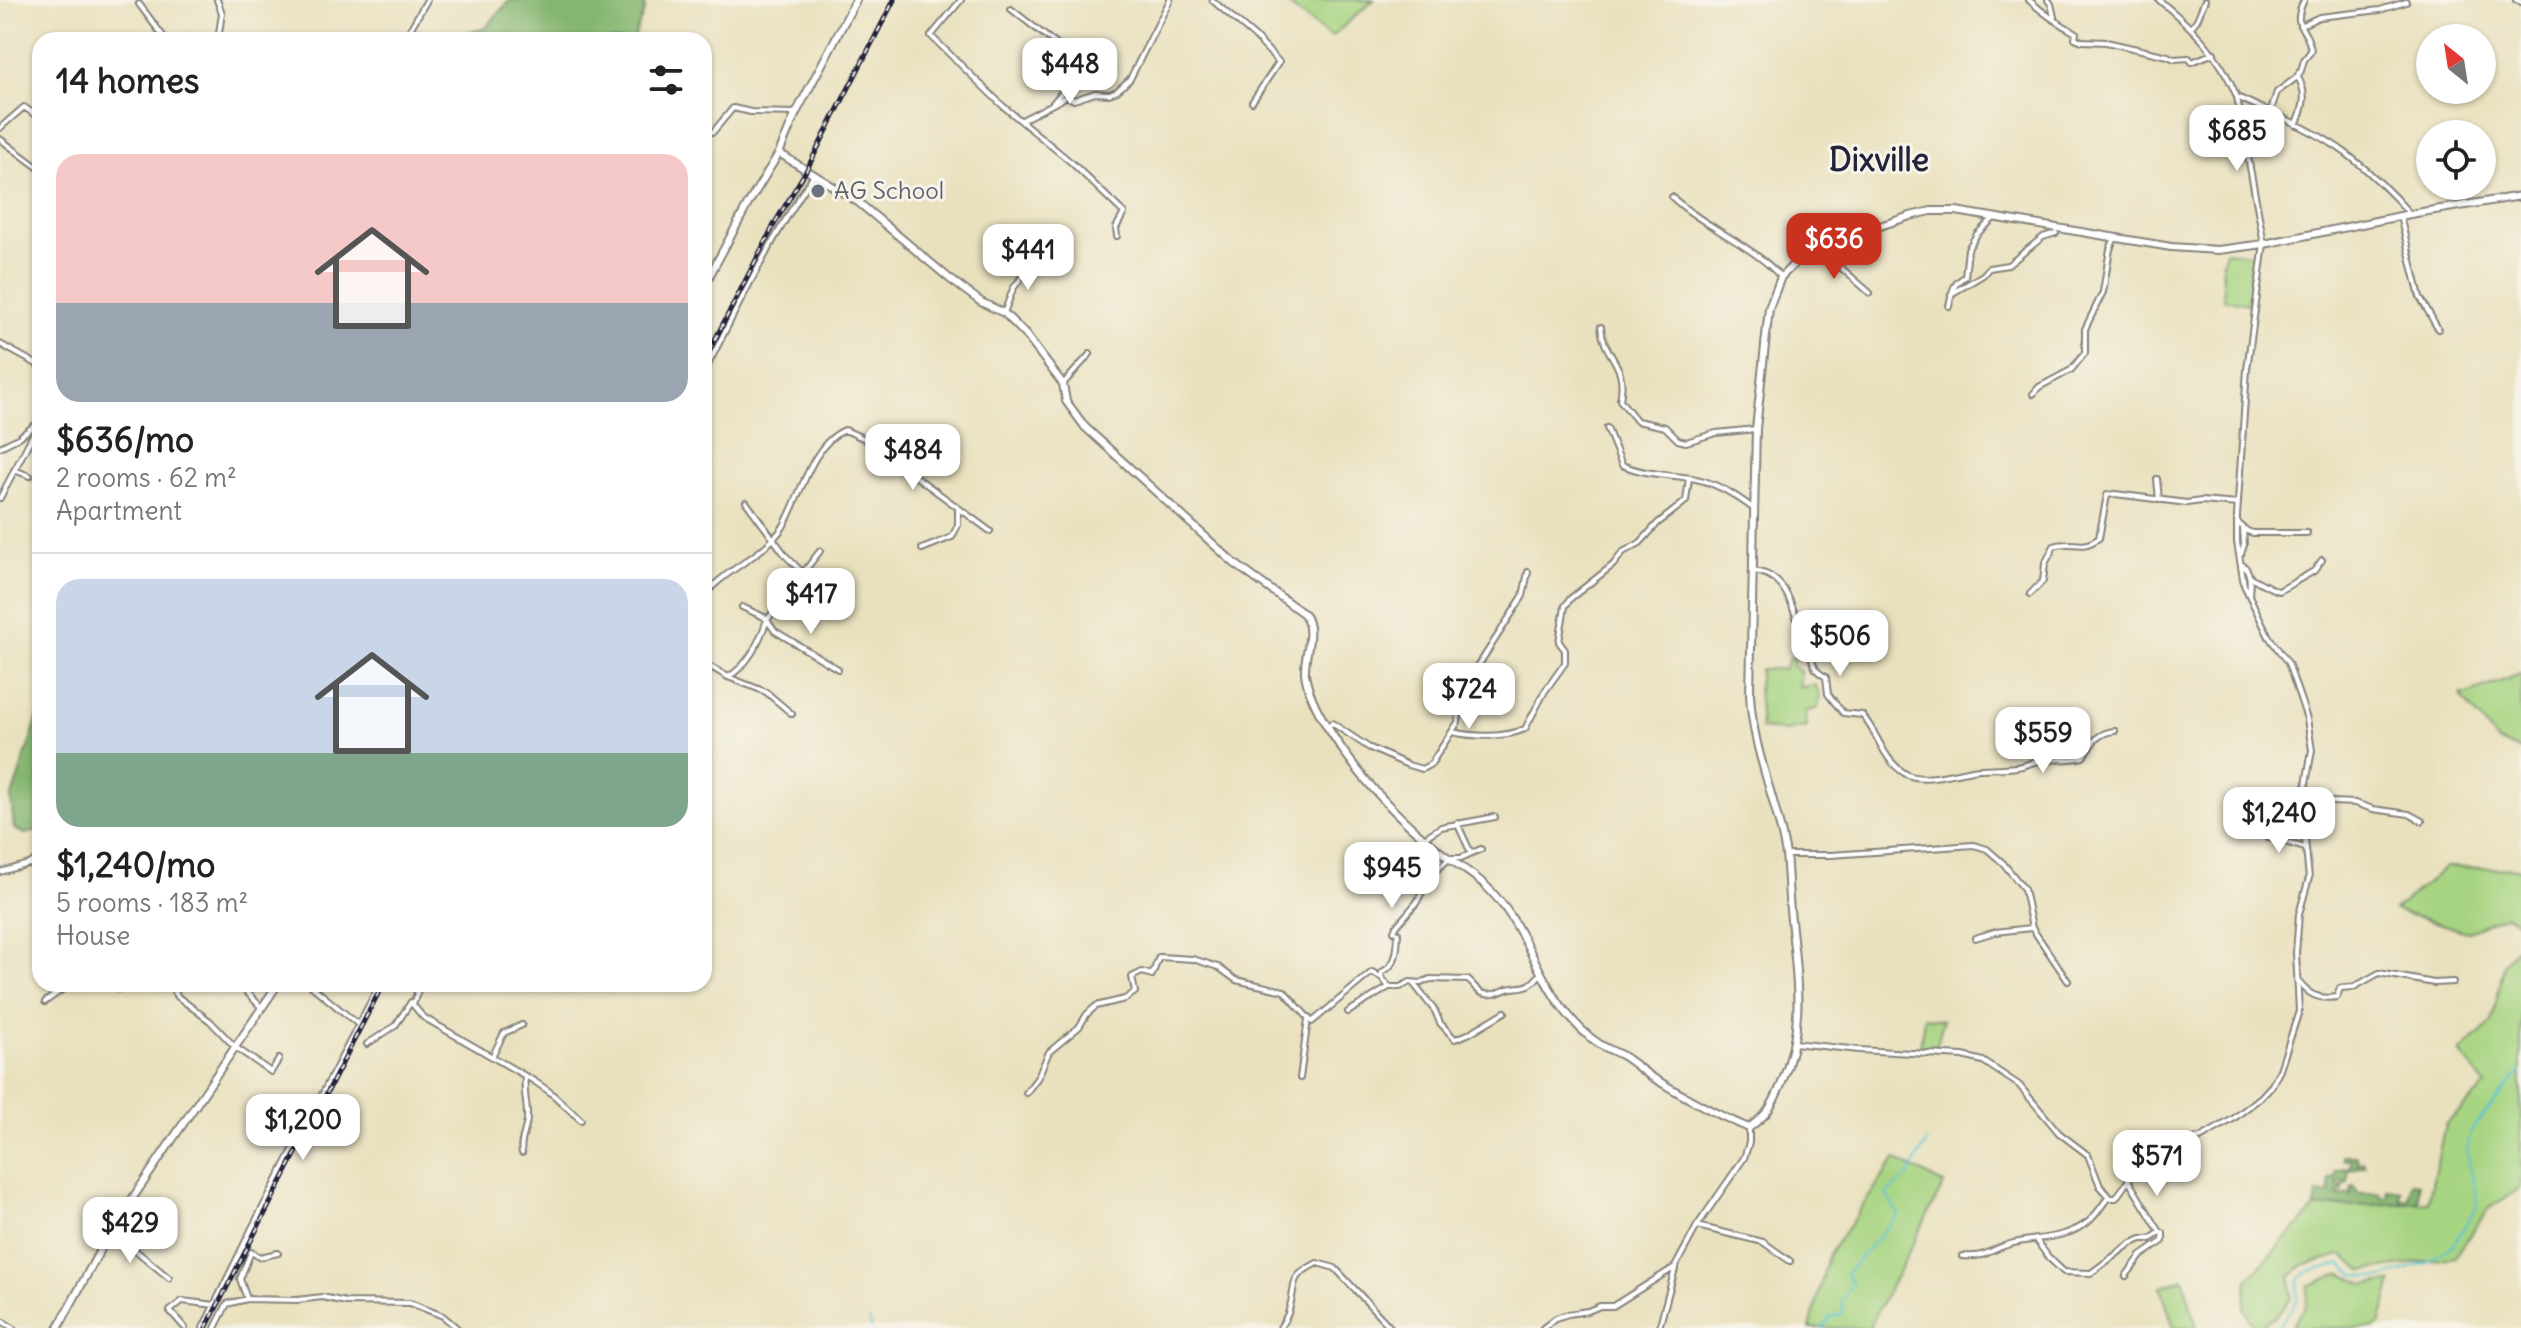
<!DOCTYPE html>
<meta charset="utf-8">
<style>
body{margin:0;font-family:Delius,sans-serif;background:#f2f2f2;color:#222;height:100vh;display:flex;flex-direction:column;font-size:30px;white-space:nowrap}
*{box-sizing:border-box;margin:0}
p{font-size:26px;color:#767676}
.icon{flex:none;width:44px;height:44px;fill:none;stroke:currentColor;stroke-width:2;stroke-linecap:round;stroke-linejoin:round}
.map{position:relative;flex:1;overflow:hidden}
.details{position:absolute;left:32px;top:32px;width:680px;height:960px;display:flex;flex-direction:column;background:#fff;border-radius:24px;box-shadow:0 2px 6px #0004}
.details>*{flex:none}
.needle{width:52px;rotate:330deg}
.controls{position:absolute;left:2416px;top:24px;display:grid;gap:16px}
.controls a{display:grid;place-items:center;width:80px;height:80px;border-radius:50%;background:#fff;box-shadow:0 2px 6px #0004;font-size:40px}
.price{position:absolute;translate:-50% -68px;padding:0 18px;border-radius:16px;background:#fff;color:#222;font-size:26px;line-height:52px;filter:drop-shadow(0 2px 4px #0008)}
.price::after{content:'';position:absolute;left:50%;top:48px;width:24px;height:18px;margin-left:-12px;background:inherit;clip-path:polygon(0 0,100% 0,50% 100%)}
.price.current{background:#c8321e;color:#fff}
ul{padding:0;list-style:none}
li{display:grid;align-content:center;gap:16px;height:424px;padding:0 24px}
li+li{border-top:2px solid #e0e0e0}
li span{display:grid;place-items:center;height:248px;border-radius:24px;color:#555}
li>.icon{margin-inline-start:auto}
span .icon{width:144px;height:144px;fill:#fffc;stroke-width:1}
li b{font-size:34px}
h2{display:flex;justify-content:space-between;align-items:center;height:96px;padding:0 24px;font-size:34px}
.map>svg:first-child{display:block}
.green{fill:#a7d481;stroke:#647b5e;stroke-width:2}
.forest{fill:#85b66f;stroke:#546c55;stroke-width:2}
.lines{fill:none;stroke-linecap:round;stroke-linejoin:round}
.stream{stroke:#58c3d2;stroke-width:2}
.street-casing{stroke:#86827c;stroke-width:8}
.secondary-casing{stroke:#86827c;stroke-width:10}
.street{stroke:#fff;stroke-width:4}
.secondary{stroke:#fff;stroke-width:6}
.rail-casing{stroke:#22223b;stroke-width:5}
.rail{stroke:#f7f3e8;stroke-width:2;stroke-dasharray:6;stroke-linecap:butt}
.worship-dot{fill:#6b7280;stroke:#f7f3e8;stroke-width:3}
.labels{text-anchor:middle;stroke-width:6;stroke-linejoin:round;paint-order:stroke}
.worship-label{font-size:24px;fill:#5b616d;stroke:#f7f3e8;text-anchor:start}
.district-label{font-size:32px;font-weight:bold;fill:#22223b;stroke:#f7f3e8}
</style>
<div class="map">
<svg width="2521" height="1328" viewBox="0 0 2521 1328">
<rect width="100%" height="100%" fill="#f7f3e8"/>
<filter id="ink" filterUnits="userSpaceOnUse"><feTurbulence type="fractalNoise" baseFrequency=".0125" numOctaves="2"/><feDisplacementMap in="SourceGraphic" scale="16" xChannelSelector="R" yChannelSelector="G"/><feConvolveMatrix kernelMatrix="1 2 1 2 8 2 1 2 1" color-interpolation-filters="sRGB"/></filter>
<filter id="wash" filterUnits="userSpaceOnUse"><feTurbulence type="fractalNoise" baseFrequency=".006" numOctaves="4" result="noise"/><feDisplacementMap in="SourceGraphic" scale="32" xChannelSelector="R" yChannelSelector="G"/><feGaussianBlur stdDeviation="1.8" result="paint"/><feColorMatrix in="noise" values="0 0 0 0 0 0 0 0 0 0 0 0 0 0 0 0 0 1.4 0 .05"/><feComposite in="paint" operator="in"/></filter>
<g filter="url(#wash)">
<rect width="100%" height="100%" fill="#e9e1be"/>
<path class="green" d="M1282,0h92l-43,37z
M2226,251l27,3 -5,50 -24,-5 -2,-36z
M1796,655l-4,10 9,8 -2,15 16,-4 5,11 -2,13 -13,4 2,15 -22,4 -24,-2 -3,-44 2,-16h23l6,-10z
M2521,674v76l-23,-8 -37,-46z
M2446,867l75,2v54l-15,-8 -39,17 -73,-22z
M2521,942v246l-33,21 -33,48 -92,14 -21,-16 -39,10 -13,12 2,21 -17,19 -19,11 -12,-19 3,-29 68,-72 113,-6 17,-77 41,-39 -26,-34 32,-30 12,-58z
M1924,1017l19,3 -6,25 -17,2z
M1895,1159l49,25 -75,144h-59l18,-72z
M2340,1273l24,11 28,-2 -12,42 -7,4h-83l16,-22 2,-20z
M2183,1278l14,50h-23l-13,-41z"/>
<path class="forest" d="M510,0h133l2,9 -12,31h-192l44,-12z
M40,711v119l-15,4 -11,-5 -3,-30z
M2343,1155l14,1 1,8 5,-2 2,4 -17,4v13l-4,2v-4l-7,1 1,4h5v5l-5,1v4l13,-2 1,-7 3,-1 3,7h22l2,5 6,-1 -1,-8 14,2 -1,9 9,-1 2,-17 8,1v19l-104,6 2,-14 13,-1 -1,-14 7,-2v-6l15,-5 -1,-7 -6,1z"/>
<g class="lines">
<path class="stream" d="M869,1320l2,8
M1822,1328l9,-11 11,-3 1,-8 -2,-5 11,-19 -6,-8c17,-20 33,-39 53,-59l-13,-21 22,-18 19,-34
M2277,1328l20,-27 2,-22 10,-8 33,-7 12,11 25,3 47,-15 27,-18 25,-40 -11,-54 4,-21 50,-59"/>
</g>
</g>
<g filter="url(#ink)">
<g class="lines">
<defs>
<path id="street" d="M217,0l5,13 -4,27
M961,0l-30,36 72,70 69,57 52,50 -8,15 1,8
M1212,0l42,36 25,26 -27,40
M2029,0c14,13 30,24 47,33l-1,5 7,3 24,1 62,14 6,3 15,-1 3,4 22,-9
M2048,0l3,4 3,13
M2159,0c36,30 60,53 78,97 37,17 78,33 110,57 23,18 44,38 63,60
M2516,0l5,2
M139,4l27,36
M1011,9l68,53
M2192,26l5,-6 8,-20
M2300,26l19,-9 61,-7 26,-8
M404,40l23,-40
M1051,105l16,-9 7,4 21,-7 14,1 8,-3 13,-12 40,-79
M2270,113l7,-21 19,-14 5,-7 3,-11 7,-9c-2,-24 -21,-21 -7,-51
M1022,120l29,-15 12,-14 22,-37
M2296,125c8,-17 12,-33 1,-49
M0,128l24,-21 16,11
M704,131l9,1 20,-24 18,4 45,1
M0,139l40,30
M1672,197c33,31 78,46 109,80
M2400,216l20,81 18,32
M1817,247l53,46
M1951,294l32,-19 6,-7 19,-3 35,-28 13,-4
M1949,306c3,-13 3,-23 16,-29l3,-28 9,-15 17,-16
M1004,313l9,-24 20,-28
M1601,327c3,32 27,35 19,73l17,21 28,6 13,13 8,2 30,-9 40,-4
M0,344l40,22
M704,373c34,-68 67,-134 109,-197
M1063,384l27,-30
M2033,394l6,-7 32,-17 14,-17v-24l18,-37 7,-43 5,-11
M1607,428l15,37c21,9 46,10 69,13 24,4 43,16 63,31
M0,447l18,-9 17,-13
M14,470l16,6
M2157,479l2,21
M0,498l40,-77
M746,502l40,54 18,18
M2237,522l10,9 6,2h54
M922,549l30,-12 6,-12v-16
M820,551l-53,69 8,11 63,38
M2241,554l3,-9 -1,-17
M2241,564c11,6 9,20 8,31
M1753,571c34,3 40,38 49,64 2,7 6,11 8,17 4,14 3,18 16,25l2,17 15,19 19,2c17,19 20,45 44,59 18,10 53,-3 73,-5 14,-1 29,0 43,-3 4,-1 8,-3 12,-4 15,-4 33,-1 49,-5 9,-14 15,-25 32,-26
M2250,577c6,3 24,14 29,14l35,-20 8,-11
M2030,594l13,-13 2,-17 9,-18c20,-7 26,6 45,-8l8,-43 8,-1 72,9 14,-2 37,3
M704,596c22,-28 59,-39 79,-69 17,-28 28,-84 62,-97l20,9 14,14 40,26 71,52
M704,663l24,14 38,15 26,22
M728,677c21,-12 31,-35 39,-57l-3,-3 -22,-10
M1327,727l5,-4 36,24 40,18 14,4 9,-5 27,-42 4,-31 61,-95 5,-24
M1452,732c23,5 52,6 73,-3l20,-38 20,-28v-13l-6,-8 6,-36 6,-8 42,-33 10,-13 17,-9 18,-20 28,-22 3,-23
M704,756l2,3
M2307,801l48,2 18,6 36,5 13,7
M1457,823l14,30
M2261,835l44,13
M1424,838l17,-11 54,-10
M1786,855h45l143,-10 13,4 16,14 21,26 8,39 36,53
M1451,858h10l20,-9
M29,864l11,3
M0,872l29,-8 11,-6
M1975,938l20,-6 36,-4
M1382,978v-6c16,-7 15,-24 16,-39l-4,-2 1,-3 22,-26 13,-26 19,-17
M2297,979c10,16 22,21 40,18l3,-9 14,-1 25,-14 55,10 19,-1
M1413,983l22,28 5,12 15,16 13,-5 37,-22
M170,984l8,13 32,24 25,26 36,25 8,-13
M239,984l22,23
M309,984l50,41
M420,984l-7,21 10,12 111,64 16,11 31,28
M118,989l7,-5
M175,990l7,-6
M45,1002l25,-18
M1348,1012l41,-25
M1794,1043l65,7 104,6 20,5 36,24 40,48 29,22 12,31 10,11
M367,1044l28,-18 16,-24
M492,1057l12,-24 18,-8
M1300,1078l8,-59
M1026,1093l12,-16 11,-25 30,-25 8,-13 9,-8 29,-7 10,-7 -3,-15 10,-5 10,3 7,-18 34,2 25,8 18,13 48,11 28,31 60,-50 10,6 7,9h11l10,-5 11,1 9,-4 38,1c5,4 9,11 14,13 9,4 18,-1 25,-4 16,-4 21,2 33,-15
M522,1153c-3,-10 4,-22 5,-33 1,-15 -4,-27 -2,-42
M2128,1180l32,52
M1697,1226l66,16 27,19
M111,1230l58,48
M2036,1240l13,18 15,14 27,1 39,-29 11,-5h10l9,-7 3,1v8l-22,15 -15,20
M1962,1256c25,2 27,-6 48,-12 26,-7 55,-4 78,-22 8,-6 13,-16 20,-24h8l16,-23 8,-21 20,-9 40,-7 33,-19 28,-22 11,-12 8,-15 19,-59 -3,-58 3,-39 10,-36 -4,-39 1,-55 6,-34 -5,-31 -19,-56 -19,-26 -25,-52 -7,-43v-26l10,-147 17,-125 -27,-147
M247,1299l-7,-20 11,-27 9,5 18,-4
M0,1320l13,8
M185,1328l-15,-17 12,-10 33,4
M203,1328l49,-100 128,-244
M215,1328l12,-24 20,-5 50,1 25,-3 24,5 64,1 33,13 14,12
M1280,1328c3,-6 8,-12 9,-18 9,-28 -3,-31 28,-47l18,5 56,60
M1543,1328l13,-10 12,-4 20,-3 12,-5h13l62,-39 22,-41 47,-68 5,-15v-15
M1659,1328l16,-59"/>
<path id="secondary" d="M779,153l79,49 92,77 31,23 23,11 21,21 38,50 3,17 19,26 149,136 70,51c12,19 0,38 1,59 2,19 13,39 23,55 30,48 65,86 109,121 15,13 34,23 48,36 37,36 44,72 70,112 12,18 28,37 46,48 7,4 15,7 22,11 10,6 19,15 29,21 31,19 63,37 97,51 6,-5 13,-10 18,-16 6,-8 10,-18 14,-27 26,-63 15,-111 9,-175 -2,-18 -2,-37 -4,-55 -9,-55 -34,-105 -36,-162l6,-264 13,-121 12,-31 22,-22 14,-8 93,-31 21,-5h25l215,36 47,3 46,-6 146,-30 111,-18
M704,286l44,-82 31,-51 17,-40 60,-113
M58,1328l53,-98 167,-246"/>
</defs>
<use href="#street" class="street-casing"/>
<use href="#secondary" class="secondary-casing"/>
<use href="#street" class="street"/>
<use href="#secondary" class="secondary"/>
<defs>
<path id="rail" d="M704,361l72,-140 31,-52 87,-169
M206,1328l177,-344"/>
</defs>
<use href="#rail" class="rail-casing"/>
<use href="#rail" class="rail"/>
</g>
</g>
<circle class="worship-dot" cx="818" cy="191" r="8"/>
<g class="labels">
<g class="worship-label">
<text x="834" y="199">AG School</text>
</g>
<g class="district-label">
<text x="1879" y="171">Dixville</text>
</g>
</g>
</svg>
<div class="controls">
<a><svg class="needle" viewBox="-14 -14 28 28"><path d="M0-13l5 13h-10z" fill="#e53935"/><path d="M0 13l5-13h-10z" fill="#767676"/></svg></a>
<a><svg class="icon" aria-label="locate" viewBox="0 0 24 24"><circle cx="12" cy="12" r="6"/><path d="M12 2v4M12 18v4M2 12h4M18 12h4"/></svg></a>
</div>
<b class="price" style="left:1070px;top:106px">$448</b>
<b class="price" style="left:2237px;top:173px">$685</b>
<b class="price current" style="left:1834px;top:281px">$636</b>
<b class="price" style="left:1028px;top:292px">$441</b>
<b class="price" style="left:913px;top:492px">$484</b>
<b class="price" style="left:811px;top:636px">$417</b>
<b class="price" style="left:1840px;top:678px">$506</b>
<b class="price" style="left:1469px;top:731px">$724</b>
<b class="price" style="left:2043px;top:775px">$559</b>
<b class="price" style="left:2279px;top:855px">$1,240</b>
<b class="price" style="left:1392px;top:910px">$945</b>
<b class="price" style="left:303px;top:1162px">$1,200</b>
<b class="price" style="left:2157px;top:1198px">$571</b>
<b class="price" style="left:130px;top:1265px">$429</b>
<section class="details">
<h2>14 homes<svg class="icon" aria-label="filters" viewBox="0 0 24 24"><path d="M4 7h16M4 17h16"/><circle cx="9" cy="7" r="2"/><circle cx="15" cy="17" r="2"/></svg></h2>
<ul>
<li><span style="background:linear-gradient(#f6c9c9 60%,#9aa5b1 0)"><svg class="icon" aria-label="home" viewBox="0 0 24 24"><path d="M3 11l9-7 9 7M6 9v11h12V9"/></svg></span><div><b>$636/mo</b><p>2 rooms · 62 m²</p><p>Apartment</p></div></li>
<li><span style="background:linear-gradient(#c9d6e8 70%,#7fa58c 0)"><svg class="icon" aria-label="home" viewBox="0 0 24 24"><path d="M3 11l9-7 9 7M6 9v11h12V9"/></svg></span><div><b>$1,240/mo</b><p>5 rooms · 183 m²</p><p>House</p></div></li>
</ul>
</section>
</div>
